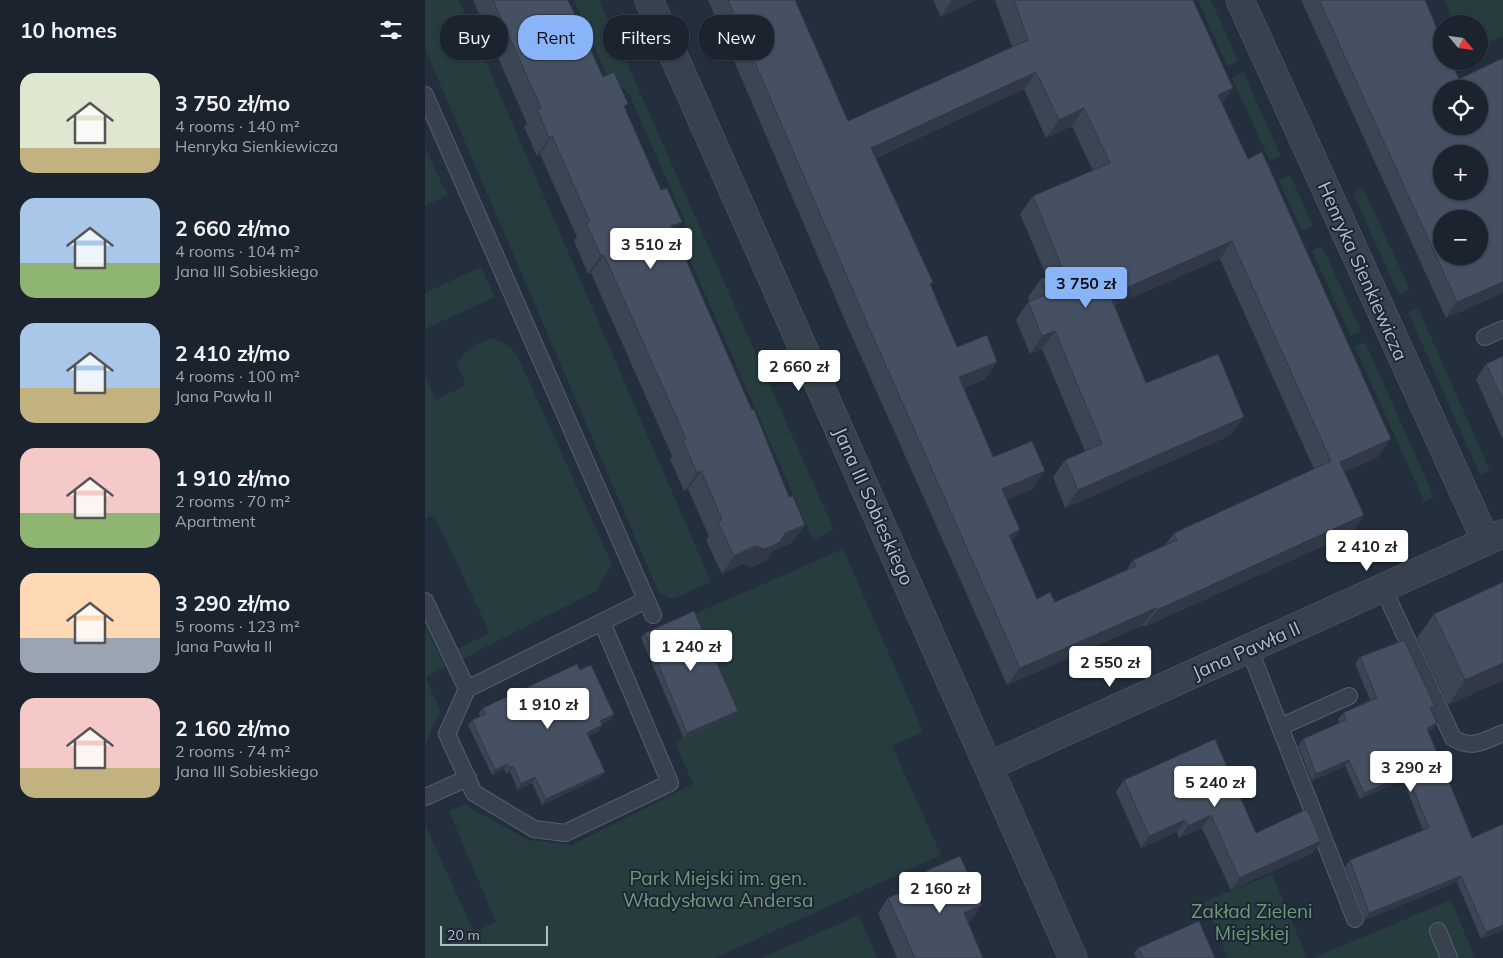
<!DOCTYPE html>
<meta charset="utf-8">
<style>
body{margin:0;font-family:Mulish,sans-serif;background:#282f3a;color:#f1f3f6;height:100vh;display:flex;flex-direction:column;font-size:19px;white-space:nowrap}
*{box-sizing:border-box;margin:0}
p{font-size:16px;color:#a0a4aa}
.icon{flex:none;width:28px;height:28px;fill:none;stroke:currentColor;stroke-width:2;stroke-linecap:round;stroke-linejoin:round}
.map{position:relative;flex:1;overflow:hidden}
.sheet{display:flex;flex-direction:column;background:#1b232e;width:425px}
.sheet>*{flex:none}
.guide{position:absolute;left:15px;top:15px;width:475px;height:45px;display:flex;gap:10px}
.needle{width:32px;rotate:119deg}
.controls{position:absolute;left:1008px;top:15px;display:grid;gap:10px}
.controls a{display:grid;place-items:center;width:55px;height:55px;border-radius:50%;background:#1b232e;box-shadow:0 1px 4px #0004,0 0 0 1px #39404a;font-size:25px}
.scale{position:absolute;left:15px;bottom:12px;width:108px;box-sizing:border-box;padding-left:5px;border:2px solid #b4bcc9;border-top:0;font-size:14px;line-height:18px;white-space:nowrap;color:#b4bcc9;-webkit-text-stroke:4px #1d2633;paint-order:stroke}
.price{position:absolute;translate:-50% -42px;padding:0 11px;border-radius:5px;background:#fff;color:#222;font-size:16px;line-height:32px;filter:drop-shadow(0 1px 2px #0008)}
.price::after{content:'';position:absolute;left:50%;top:30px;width:15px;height:11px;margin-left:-8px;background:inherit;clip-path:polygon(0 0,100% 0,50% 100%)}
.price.active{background:#8ab4f8;color:#111}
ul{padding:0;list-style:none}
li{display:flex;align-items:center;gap:15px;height:125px;padding:0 20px}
li span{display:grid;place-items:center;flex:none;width:140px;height:100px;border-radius:15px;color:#555}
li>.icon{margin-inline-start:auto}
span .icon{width:60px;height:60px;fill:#fffc;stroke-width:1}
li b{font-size:21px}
h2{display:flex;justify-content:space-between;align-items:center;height:60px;padding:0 20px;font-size:21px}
.tag{padding:0 18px;border-radius:20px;background:#1b232e;box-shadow:0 1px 4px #0004,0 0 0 1px #39404a;font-size:18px;line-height:45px}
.tag.active{background:#8ab4f8;color:#111}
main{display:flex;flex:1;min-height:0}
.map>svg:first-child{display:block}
.green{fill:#263c3f}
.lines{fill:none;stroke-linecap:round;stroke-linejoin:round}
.service-casing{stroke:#565f6c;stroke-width:18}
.minor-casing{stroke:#565f6c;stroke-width:29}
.tertiary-casing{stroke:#565f6c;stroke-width:29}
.service{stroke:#38414e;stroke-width:16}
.minor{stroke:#38414e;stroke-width:28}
.tertiary{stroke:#38414e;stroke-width:28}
.wall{fill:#3b4654;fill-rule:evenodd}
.shaded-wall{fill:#303945}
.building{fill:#455162;stroke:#303945;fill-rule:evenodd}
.labels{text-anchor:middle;stroke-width:4;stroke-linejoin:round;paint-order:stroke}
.street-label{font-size:19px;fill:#b4bcc9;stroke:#1d2633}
.park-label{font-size:19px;fill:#6b9a76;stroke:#1d2633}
</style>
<main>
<section class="sheet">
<h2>10 homes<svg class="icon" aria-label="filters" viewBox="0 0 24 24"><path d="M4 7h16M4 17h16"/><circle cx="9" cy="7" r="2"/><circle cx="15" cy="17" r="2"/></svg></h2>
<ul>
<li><span style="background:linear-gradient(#dfe7d0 75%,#c2b280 0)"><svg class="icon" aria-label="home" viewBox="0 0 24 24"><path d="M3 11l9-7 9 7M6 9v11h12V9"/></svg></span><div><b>3 750 zł/mo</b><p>4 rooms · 140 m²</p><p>Henryka Sienkiewicza</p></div></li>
<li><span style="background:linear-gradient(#a9c7e8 65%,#8fb573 0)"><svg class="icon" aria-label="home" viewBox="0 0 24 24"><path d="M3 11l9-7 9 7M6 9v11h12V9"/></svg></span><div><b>2 660 zł/mo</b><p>4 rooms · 104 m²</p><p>Jana III Sobieskiego</p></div></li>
<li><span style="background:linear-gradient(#a9c7e8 65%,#c2b280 0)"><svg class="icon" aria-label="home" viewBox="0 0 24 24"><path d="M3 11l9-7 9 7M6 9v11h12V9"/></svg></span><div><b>2 410 zł/mo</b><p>4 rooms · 100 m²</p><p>Jana Pawła II</p></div></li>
<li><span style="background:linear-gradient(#f6c9c9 65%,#8fb573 0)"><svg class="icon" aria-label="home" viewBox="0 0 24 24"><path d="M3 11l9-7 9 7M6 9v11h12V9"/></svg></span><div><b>1 910 zł/mo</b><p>2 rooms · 70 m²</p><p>Apartment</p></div></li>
<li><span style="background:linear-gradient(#ffd9b3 65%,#9aa5b1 0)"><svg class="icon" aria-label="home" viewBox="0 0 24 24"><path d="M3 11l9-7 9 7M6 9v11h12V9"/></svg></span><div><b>3 290 zł/mo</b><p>5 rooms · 123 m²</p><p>Jana Pawła II</p></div></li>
<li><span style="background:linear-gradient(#f6c9c9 70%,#c2b280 0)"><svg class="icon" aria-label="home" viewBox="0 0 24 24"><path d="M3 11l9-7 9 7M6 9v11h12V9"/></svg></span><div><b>2 160 zł/mo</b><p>2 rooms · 74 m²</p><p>Jana III Sobieskiego</p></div></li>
</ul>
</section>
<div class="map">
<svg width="1078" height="958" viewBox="0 0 1078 958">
<rect width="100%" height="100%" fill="#242f3e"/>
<path class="green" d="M0,0h34l252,582 -39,17 -13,-6 -234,-544z
M149,0h25l235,530 -21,10 -129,-294 1,-25 -56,-127 -23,-21z
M773,0h13l27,61 -11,5z
M1019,0h59v36l-24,11v-23h-24z
M818,72l38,84 -11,5 -38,-83z
M0,147l22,48 -22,11z
M865,175l23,51 -11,5 -23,-51z
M938,188l47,102 -11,5 -46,-102z
M897,246l39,85 -10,5 -39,-85z
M56,267l14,30 -70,32v-36z
M993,308l72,163 -10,4 -72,-163z
M69,338l13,7 10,10 95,209 -16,27 -134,68 -4,-10 32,-16 -56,-118 -9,4v-143l11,24 30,-15 -9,-21c10,-15 19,-22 37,-26z
M940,342l69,155 -10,4 -69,-154z
M418,549l80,183 -31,14 49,109 -226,103h-290v-133l49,107 22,-10 -47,-111 16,-6 63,35 44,5 121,-61 -18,-42 59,-25 -44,-101z
M0,625l20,42 -19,10 14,34 -15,35z
M847,874l35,84h-79l-24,-56z
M1026,900l24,58h-162z
M434,915l18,43h-116z"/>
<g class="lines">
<defs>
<path id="service" d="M0,95l228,520
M1060,337l18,-8
M958,588l70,150c19,12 31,3 50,-5
M0,601l42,88
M177,622l68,161 -105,50 -31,-4 -60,-36 -27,-59 20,-45 157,-78 22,-11
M824,648l106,271
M855,727l69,-31
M0,797l43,-19
M1013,931l11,27"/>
<path id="minor" d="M815,0l246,541
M564,766l513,-232"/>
<path id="tertiary" d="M224,0l424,958"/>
</defs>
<use href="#service" class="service-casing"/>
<use href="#minor" class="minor-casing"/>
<use href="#tertiary" class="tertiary-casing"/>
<use href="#service" class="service"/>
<use href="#minor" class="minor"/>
<use href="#tertiary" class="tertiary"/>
</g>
<path class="wall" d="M48,0h95l35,77 22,31 49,125 115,264 16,28 -13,18 -18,7 -7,10 -15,7 -10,-3 -20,10 -16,-34 3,-4 -21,-47 -4,2 -14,-32 2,-3 -81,-183 -3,1 -14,-33 3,-4 -37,-83 -3,2 -13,-29 3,-3z
M283,0h87l53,121 164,-74 -17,-47h198l29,103 156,354 -34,15 8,61 -208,94 -1,-2 -136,60 -157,-353zM599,89l22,49 26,-12 21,45 -60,25 -13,18 27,63 -6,2 -13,18 2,5h-2l-12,18 14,34 12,-5 43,102 -20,9 -12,17 12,31 166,-73 -85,-52 -32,-78 106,-46 94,210 -140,64 -9,12 -32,15 -7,11 -71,31 -18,-3 -25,-58 -6,-41 27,-11 -40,-32 -29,-69 21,-9 12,-17 -40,-15 -27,-62 3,-3 -57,-124z
M508,0h44l-36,17z
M876,0h124l78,293 -57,25z
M1078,356v84l-27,-61 10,-15z
M1078,582v98l-55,25 -31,-67 17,-24z
M220,633l89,84 -50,22 -43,-101z
M935,657l72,54 5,12 -5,7 -4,1 75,199 -22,9 -24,-57 -92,38 -20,-53 5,-7 73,-30 -20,-50 -43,19 -15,-33 -33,15 -14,-35 5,-7 37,-16 -2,-4 5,-6 27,-13 -15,-36z
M155,670l34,44 -4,6 -8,4v1l-3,6 -11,5 17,36 -4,5 -59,28 -10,-22 -14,7 -8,-18 -4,2 -2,-5 -12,6 -24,-50 4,-5 8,-4 -1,-3 4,-5z
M699,780l132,53 57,20 -82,37 -29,-62 -23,10 -2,-6 -36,16 -25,-56z
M501,871l45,49 -3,2 15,36h-86l-19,-45 10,-15 28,-12z
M713,948l77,10h-78l-3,-5z"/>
<path class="shaded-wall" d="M527,0h25l-36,17z
M611,72l-12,17 -165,76 12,-17z
M808,88l-12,18 -3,-11z
M659,108l-12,18 -26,12 13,-18z
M127,136l-12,18 -3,2 12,-18z
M257,222l-13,18 2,-14z
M807,241l-12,18 -122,54 12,-18z
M179,255l-13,18 -3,1 13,-18z
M1078,282v11l-57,25 11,-16z
M630,331l-13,18 -12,5 12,-18z
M572,362l-12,17 -38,16 12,-18z
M819,417l-13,18 -166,73 13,-18z
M966,439l-13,18 -51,23 13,-18z
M276,471l-13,18 -4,2 13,-18z
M620,471l-12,18 -44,18 13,-18z
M939,515l-12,18 -208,94 13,-17z
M380,525l-13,18 -18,7 -7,10 -15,7 -10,-3 -20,10 12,-18z
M595,530l-13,18 2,-13z
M731,608l-13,17 -136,60 13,-17z
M1078,663v17l-55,25 17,-25z
M313,711l-4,6 -50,22 3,-6z
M189,714l-4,6 -14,6 4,-5z
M1012,723l-5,7 -10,4 5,-6z
M177,725l-3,6 -16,7 4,-5z
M924,760l-4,6 -33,15 4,-7z
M82,764l-3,5 -12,6 3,-5z
M88,766l-3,6 -4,2 4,-6z
M180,772l-4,5 -59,28 4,-6z
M982,774l-4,6 -43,19 4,-6z
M110,777l-3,6 -14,7 3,-6z
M786,815l-9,13 -23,10 9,-12z
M760,820l-8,12 -36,16 8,-12z
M896,841l-8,12 -82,37 8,-12z
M1036,876l-4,6 -92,38 4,-7z
M557,905l-11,15 -18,8 11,-15z
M1078,925v5l-22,9 5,-7z"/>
<path class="building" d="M68,0h75l35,77 11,-5 14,32 -4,2 37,84 6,-2 15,34 -11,4 81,184 2,-1 35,88 4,-1 12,29 -20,8 -5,9 -15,7 -11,-3 -20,10 -16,-34 4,-3 -21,-48 -4,2 -14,-32 3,-2 -82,-184 -3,1 -15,-33 4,-1 -38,-86 -3,2 -12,-29 4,-1z
M303,0h67l53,121 180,-81 -14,-40h179l40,88 -15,7 30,64 14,-7 129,287 -51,23 24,53 -207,95 -1,-2 -136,60 -157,-354zM611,72l23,48 25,-12 26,55 -77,33 30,74 -22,9 6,15 -19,8 14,34 13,-5 47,113 -37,16 13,30 166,-73 -26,-63 -72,29 -36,-88 122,-54 99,220 -157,72 3,7 -44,20 3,6 -81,36 -5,-10 -13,7 -28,-64 11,-5 -18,-41 43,-18 -13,-30 -39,16 -34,-80 38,-15 -10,-27 -30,12 -27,-63 3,-2 -62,-134z
M894,0h106l16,38v23h10l8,18 44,-21v224l-46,20zM1016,89h38v37h-38zM1016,154h38v37h-38zM1016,219h38v37h-38z
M1078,356v45l-17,-37z
M1078,582v81l-38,17 -31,-66z
M269,611l44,100 -51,22 -42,-100z
M979,640l31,66 -5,2 7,15 -10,5 45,110 31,-14v101l-17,7 -25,-56 -92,37 -19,-53 79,-32 -22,-54 -43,19 -15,-33 -33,14 -13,-35 43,-19 -3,-7 34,-15 -17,-41z
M152,664l3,6 11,-5 23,49 -14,7 2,4 -15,8 18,39 -59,27 -11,-22 -14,7 -8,-18 -3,2 -3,-4 -12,6 -23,-50 14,-6 -3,-6z
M790,739l41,94 51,-24 14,32 -82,37 -28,-63 -23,11 -3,-6 -36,16 -25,-56z
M535,856l22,49 -18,8 19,45h-68l-27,-60 41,-18 -3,-9z
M774,921l16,37h-72l-5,-10z"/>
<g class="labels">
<g class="street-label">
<text transform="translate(938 271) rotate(66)" y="7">Henryka Sienkiewicza</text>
<text transform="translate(449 506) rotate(66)" y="7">Jana III Sobieskiego</text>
<text transform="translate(821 650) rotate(-24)" y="7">Jana Pawła II</text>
</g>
<g class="park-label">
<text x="293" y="885">Park Miejski im. gen.<tspan x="293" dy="22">Władysława Andersa</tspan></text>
<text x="827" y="918">Zakład Zieleni<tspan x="827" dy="22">Miejskiej</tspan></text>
</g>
</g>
</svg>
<div class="controls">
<a><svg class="needle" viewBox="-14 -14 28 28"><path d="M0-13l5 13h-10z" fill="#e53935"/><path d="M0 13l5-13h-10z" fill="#a0a4aa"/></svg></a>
<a><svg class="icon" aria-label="locate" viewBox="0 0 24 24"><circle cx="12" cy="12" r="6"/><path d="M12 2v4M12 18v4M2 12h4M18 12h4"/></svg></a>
<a>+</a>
<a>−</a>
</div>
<div class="scale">20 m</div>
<b class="price" style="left:226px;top:270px">3 510 zł</b>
<b class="price active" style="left:661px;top:309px">3 750 zł</b>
<b class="price" style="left:374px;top:392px">2 660 zł</b>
<b class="price" style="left:942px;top:572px">2 410 zł</b>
<b class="price" style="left:266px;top:672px">1 240 zł</b>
<b class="price" style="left:685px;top:688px">2 550 zł</b>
<b class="price" style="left:123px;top:730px">1 910 zł</b>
<b class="price" style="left:986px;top:793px">3 290 zł</b>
<b class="price" style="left:790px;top:808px">5 240 zł</b>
<b class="price" style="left:515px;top:914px">2 160 zł</b>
<div class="guide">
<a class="tag">Buy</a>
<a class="tag active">Rent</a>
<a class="tag">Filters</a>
<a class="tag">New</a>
</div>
</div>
</main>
